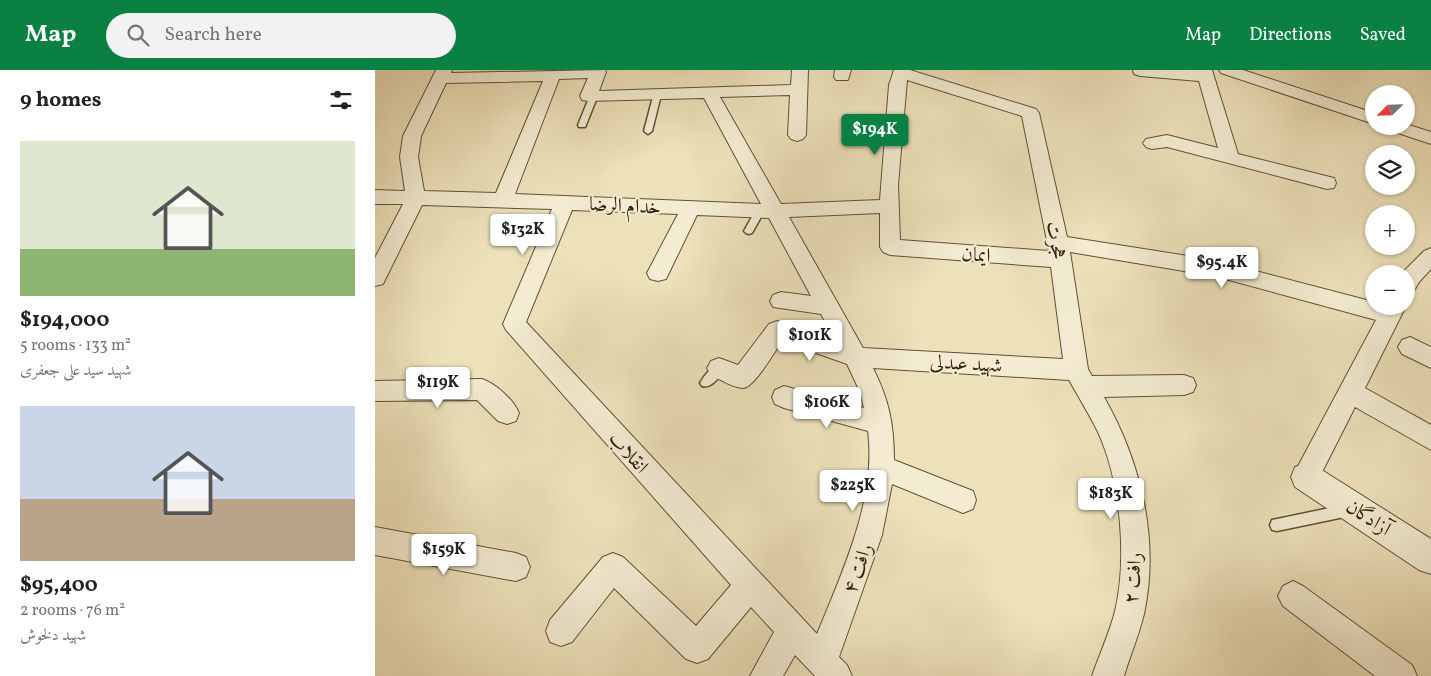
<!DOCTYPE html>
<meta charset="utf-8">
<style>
body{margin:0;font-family:Vollkorn,Amiri,serif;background:#f2f2f2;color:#202124;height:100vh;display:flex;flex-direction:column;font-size:19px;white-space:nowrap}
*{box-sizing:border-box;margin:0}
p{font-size:16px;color:#757577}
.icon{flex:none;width:28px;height:28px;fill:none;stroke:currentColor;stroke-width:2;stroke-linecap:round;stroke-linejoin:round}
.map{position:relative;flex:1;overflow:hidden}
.drawer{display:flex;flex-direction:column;background:#fff;width:375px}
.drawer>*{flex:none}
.needle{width:32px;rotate:247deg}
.buttons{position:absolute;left:990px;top:15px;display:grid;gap:10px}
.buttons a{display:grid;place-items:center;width:50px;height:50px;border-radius:50%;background:#fff;box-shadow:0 1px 4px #0004;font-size:25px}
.price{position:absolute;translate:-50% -42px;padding:0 11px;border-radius:5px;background:#fff;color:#222;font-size:16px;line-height:32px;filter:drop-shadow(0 1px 2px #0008)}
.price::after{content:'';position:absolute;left:50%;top:30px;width:15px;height:11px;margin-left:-8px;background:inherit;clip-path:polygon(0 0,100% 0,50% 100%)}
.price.active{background:#0b8043;color:#fff}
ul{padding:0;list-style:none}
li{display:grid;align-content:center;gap:10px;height:265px;padding:0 20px}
li span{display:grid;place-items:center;height:155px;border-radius:0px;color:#555}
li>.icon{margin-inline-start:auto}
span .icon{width:90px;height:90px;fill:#fffc;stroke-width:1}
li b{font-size:21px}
h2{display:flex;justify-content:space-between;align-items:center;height:60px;padding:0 20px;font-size:21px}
header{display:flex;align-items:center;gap:30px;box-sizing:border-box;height:70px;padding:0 25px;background:#0b8043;color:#fff}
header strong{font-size:24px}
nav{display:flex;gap:28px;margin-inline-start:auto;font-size:18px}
.search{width:350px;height:45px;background:#f2f2f2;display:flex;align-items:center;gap:12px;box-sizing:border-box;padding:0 18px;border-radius:28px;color:#757577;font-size:19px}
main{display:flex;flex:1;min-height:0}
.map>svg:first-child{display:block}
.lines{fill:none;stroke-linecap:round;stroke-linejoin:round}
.service-casing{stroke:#625038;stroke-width:3}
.minor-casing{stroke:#625038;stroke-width:2}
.tertiary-casing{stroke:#625038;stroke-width:2}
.service{fill:#f3ecd2;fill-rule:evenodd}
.minor{fill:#f3ecd2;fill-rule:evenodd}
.tertiary{fill:#f3ecd2;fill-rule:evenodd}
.labels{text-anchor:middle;stroke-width:4;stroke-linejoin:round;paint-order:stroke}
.street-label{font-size:20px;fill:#33200d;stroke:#f3ecd2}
</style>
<header>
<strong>Map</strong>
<div class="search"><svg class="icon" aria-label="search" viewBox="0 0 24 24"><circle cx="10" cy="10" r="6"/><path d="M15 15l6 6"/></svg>Search here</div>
<nav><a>Map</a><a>Directions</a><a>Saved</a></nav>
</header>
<main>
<section class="drawer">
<h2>9 homes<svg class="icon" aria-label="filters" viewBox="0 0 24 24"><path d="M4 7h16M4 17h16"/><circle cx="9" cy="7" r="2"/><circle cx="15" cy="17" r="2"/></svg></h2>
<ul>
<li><span style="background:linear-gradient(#dfe7d0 70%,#8fb573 0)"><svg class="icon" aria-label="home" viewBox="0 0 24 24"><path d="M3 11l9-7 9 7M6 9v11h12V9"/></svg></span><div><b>$194,000</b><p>5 rooms · 133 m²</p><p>شهید سید علی جعفری</p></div></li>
<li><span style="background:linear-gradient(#c9d6e8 60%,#b9a48a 0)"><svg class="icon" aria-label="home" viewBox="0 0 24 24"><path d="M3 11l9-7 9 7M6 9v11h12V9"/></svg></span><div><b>$95,400</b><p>2 rooms · 76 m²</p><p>شهید دلخوش</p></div></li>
</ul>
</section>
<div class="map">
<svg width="1056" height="606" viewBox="0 0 1056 606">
<rect width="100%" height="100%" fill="#ede1ba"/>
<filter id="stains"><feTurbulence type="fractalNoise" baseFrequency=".004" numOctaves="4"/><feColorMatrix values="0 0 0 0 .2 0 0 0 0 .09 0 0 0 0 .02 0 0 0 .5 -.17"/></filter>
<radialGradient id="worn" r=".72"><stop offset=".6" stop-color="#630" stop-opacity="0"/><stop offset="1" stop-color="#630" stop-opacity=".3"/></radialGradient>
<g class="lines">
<defs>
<path id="service" d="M216,23l7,2 -12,30 -1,2h-6l-1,-2z
M279,23l7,2 -9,36 -4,3 -4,-3z
M385,137l5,3 -13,23 -3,1 -3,-1 -2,-2 13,-23z
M344,293l4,2 2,3c-5,8 -13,21 -23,18l-2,-3c4,-7 12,-17 19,-20z
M974,434l5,2 1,4 -1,4 -5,2 -72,15 -5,-1 -2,-5 2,-5 5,-1z"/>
<path id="minor" d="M61,0h16l-1,3 154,-3 1,2 -7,19 192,-6 1,-15h16l-2,65 -3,4 -6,2 -6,-2 -3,-4 2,-40 -70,2 61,107 99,-4 9,-115 5,-15h16l126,39 3,4 28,124 147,23 160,42v4h32l-41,82 66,37v25l-76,-43 -40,79 -9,3 -9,-3 -4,-9 4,-9 79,-148 -162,-44 -144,-24 18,117 4,7 92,-1 9,3 3,7 -3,7 -9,3 -80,2c37,65 56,143 40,217 -5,21 -14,42 -20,62h-32c7,-20 16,-40 22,-61 14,-53 7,-133 -16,-183 -9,-18 -20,-36 -29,-52l-196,-12c16,32 21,56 21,92l79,31 3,9 -3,9 -10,4 -71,-29 -10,51 -43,122 8,8 5,11h-37l-20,-21 -12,21h-33l24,-44 -23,-25 -43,52 -11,4 -11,-4 -72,-71 -42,54 -11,4 -11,-4 -4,-11 4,-11 53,-63 10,-4 10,4 73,69 35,-41 -225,-255 -3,-6 49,-115 -130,-4 -39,79 -8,2v-28l28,-54h-28v-14l30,1 -5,-34 3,-21zM213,8l-8,18 2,4 6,1 116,-3 57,106 -246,-10 44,-115zM532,10l115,36 27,135 -149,-11 -2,-55zM168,11l-47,112 -72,-2 -6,-34 3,-21 25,-53zM197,140l106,4 -31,59 3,6 8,2 8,-2 31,-64 72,3 42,78 -30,-4 -8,3 -3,6 3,6 48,7 14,26 -58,-19 -8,3 -31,41 -19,-7 -8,3 -4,7 4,7c8,4 23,13 32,13 11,0 32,-37 39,-47l65,23 13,28 4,16 -80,-22 -9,4 -3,7 3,7 9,4 84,23c9,67 -26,142 -51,203l-291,-312zM505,143v34l3,5 7,3 161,12 12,92 -200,-11 -74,-131z
M460,0h16l-3,10h-12l-2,-3z
M758,0h79l26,84 96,24 2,5 -2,5 -7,1 -160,-42 -15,2 -6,-2 -3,-4 3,-4 21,-4 51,13 -19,-67 -59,-5 -6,-2z
M844,0h24l131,43v11l-153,-51z
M1031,54l25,8v12l-42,-14 -3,-4h20z
M1056,178v21l-12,13 -5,9 -8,2v-19h-5l23,-23z
M1035,267l21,10v21l-29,-14 -4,-7 4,-7z
M107,309c14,5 31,20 37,34l-3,8 -9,3 -9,-3 -21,-21 -102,1v-20z
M0,457l141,26 10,4 4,10 -4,10 -10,4 -141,-26z
M918,511l10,5 109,79 5,11h-42l-92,-70 -5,-10 5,-10z"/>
<path id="tertiary" d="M931,393l11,4 114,72v35l-12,-4 -124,-83 -4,-10 4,-10z"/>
</defs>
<use href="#service" class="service-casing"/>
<use href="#minor" class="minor-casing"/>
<use href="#tertiary" class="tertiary-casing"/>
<use href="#service" class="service"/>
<use href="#minor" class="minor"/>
<use href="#tertiary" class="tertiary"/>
</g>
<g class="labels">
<g class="street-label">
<text transform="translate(250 135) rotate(3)" y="7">خدام الرضا</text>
<text transform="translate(682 170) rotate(79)" y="7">هجرت</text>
<text transform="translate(601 184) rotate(4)" y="7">ایمان</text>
<text transform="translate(591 293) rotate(3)" y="7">شهید عبدلی</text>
<text transform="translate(254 382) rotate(48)" y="7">انقلاب</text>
<text transform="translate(994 447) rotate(33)" y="7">آزادگان</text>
<text transform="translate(482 498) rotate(-70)" y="7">رافت ۴</text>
<text transform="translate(757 508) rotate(-85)" y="7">رافت ۲</text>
</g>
</g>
<rect width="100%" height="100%" filter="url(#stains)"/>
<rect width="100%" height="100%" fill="url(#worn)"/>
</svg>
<div class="buttons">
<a><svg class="needle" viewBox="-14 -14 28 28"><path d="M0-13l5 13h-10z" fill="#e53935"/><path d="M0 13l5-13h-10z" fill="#757577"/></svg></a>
<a><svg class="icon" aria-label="layers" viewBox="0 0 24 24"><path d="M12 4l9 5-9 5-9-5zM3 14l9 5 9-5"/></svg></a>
<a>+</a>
<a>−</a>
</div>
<b class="price active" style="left:500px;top:86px">$194K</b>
<b class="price" style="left:148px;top:186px">$132K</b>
<b class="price" style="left:847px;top:219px">$95.4K</b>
<b class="price" style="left:435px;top:292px">$101K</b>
<b class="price" style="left:63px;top:339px">$119K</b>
<b class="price" style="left:452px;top:359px">$106K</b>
<b class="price" style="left:478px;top:442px">$225K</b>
<b class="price" style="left:736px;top:450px">$183K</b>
<b class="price" style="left:69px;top:506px">$159K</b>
</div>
</main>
